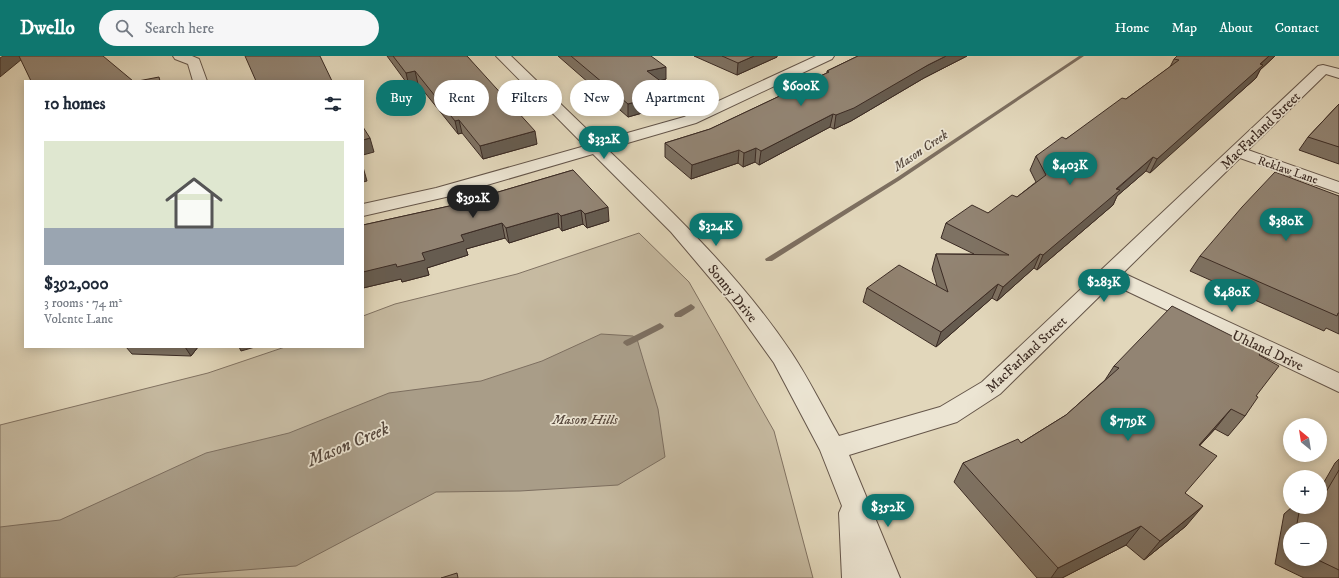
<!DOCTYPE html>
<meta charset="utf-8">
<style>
body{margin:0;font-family:"IM FELL DW Pica",serif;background:#f6f6f7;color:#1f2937;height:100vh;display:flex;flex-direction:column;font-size:15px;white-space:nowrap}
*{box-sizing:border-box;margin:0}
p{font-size:13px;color:#747a83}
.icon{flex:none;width:22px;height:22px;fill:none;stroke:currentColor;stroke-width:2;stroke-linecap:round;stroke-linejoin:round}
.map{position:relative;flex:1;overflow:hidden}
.sheet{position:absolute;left:24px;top:24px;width:340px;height:268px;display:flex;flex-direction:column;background:#fff;border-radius:0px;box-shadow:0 2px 10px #0003}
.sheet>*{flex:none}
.top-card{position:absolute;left:376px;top:24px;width:380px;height:36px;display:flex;gap:8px}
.needle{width:26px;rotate:330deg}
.fabs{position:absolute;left:1283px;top:362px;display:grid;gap:8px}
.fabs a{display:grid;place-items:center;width:44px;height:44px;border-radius:50%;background:#fff;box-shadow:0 2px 10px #0003;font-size:20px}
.price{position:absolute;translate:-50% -34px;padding:0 9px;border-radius:14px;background:#0f766e;color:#fff;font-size:13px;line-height:26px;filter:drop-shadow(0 1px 2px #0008)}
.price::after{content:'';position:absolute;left:50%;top:24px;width:12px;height:9px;margin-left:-6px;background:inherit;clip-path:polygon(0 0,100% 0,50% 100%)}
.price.on{background:#222;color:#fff}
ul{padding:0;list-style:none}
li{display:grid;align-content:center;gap:8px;height:212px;padding:0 20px}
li+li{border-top:1px solid #e0e1e3}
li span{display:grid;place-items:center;height:124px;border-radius:0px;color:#555}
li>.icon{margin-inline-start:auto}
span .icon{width:72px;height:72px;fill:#fffc;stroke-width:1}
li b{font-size:17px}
h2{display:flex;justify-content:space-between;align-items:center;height:48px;padding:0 20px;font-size:17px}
.chip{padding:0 14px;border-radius:18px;background:#fff;box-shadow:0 2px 10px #0003;font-size:14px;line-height:36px}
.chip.on{background:#0f766e;color:#fff}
header{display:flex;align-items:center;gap:24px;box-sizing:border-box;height:56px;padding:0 20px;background:#0f766e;color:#fff}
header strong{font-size:19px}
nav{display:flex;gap:22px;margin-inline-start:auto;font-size:14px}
.search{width:280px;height:36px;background:#f6f6f7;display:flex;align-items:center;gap:10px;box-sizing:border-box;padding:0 14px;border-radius:22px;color:#747a83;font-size:15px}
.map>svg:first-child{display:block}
.green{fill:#c6baa1;stroke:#807262}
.water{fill:#a99d88;stroke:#7d6f60}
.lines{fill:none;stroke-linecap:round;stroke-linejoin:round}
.stream{fill:#7d6f60;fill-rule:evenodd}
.minor-casing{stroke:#65564a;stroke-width:2}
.minor{fill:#ece5d3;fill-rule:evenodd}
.wall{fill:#7e7263;stroke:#3b2b24;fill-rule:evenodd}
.shaded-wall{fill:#665c50;stroke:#3b2b24}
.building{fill:#928473;stroke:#3b2b24}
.labels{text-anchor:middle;stroke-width:3.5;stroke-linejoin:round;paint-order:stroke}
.far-street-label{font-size:12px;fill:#3b2b24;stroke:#ece5d3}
.far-water-label{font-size:13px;font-style:italic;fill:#56483d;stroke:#ece5d3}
.street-label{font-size:14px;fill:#3b2b24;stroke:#ece5d3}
.park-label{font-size:14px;font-style:italic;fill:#57483d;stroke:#ece5d3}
.near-water-label{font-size:18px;font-style:italic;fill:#56483d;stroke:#ece5d3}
</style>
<header>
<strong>Dwello</strong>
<div class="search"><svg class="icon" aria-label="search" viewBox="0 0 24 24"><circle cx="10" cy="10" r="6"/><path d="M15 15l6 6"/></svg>Search here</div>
<nav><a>Home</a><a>Map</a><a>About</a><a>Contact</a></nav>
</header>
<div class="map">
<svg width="1339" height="522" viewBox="0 0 1339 522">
<rect width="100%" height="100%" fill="#e2d7bb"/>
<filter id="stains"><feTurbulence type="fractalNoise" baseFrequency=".005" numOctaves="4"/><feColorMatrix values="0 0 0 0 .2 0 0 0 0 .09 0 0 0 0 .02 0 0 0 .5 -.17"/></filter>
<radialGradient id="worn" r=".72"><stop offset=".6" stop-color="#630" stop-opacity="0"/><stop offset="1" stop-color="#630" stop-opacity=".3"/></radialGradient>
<path class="green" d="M639,177l50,49 85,149 39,147h-813v-153l208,-52 77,-26h78v-31l32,-12 122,-30z"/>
<path class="water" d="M601,278l32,2 4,3 21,70 7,48 -47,28 -98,6 -84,1 -140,74 -116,9 -7,3h-173v-51l60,-7 146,-67 83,-20 100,-40 92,-12 61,-20z"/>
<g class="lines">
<path class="stream" d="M1079,0h5l-184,124 -128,81h-6l-1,-2 131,-81z
M691,248l4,3 -1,2 -13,8h-6l-1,-2 1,-2z
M660,267l4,3 -1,2 -33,17 -3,1 -4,-3 1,-2z"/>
<defs>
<path id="minor" d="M173,0h19l7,3 8,22h-14l-5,-17 -13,-5z
M496,0h15l88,85 85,-24 132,-61h18l-2,3 -136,64 -89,26c66,63 133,127 184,203 18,27 32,56 48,84l101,-29 42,-25 336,-316 5,-1 16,4v9l-13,-4 -78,76 91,32v11l-99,-35 -117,115 216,100v19l-227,-108 -112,110 -43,28 -108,33 51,123h-58l-3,-65 3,-7 -22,-56 -46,-87 -43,-60 -60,-71 -78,-78 -147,43 -83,19v-12l73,-16 149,-42z"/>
</defs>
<use href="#minor" class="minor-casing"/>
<use href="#minor" class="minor"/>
</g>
<path class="wall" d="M387,0h80l70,88 -54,15 -21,-26 -4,1 -40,-50 -9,2z
M558,0h93l15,23 -6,2 14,23 -46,13z
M694,0h83v1l-40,18z
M858,0h109l-43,22 -73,43 -17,8 -4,-2 -71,38 -4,-3 -12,5 -5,-4 -47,16 -26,-22v-14l45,-14 91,-43v-1l26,-12v-2z
M1177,0h98l-15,14 -4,8 -86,76 -20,19 -4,-2 -29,25 -4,9 -76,65 -3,-2 -37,33 -5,-3 -56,49 -73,-45 4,-14 70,-2 -5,-17 4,-15h38l-33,-16 5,-15 42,-10 29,-16 19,-15 -6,-12 6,-14 30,-17 60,-40 44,-32 4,-8z
M1339,48v60l-40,-14 9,-13z
M573,114l36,51 -22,7 -4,-4 -21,7 -3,-4 -50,16 -4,-5 -39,11 2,6 -41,13 2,7 -27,7 -1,-3 -38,9v-63l91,-20z
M1339,140v138l-13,-6 -2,3 -134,-60 10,-15z
M126,291h72l-7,9 -59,-2z
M1259,299l-3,41 -11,20 -17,20 -13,-7 -15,16 -15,48 1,33 -42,34 -18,-15 -64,33h-25l-83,-96 9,-19 58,-20 45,-28 39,-35 9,-14z
M1339,403v119h-35l-29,-14 9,-50 8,-7h28v-18l15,-26zM1290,473h30v30h-30z"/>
<path class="shaded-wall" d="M3,0h17l2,3 -22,18v-19z
M754,0h23v1l-40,18 1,-12z
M946,0h21l-43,22 -73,43 -17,8 2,-14 92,-50z
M1269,0h6l-15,14 -4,8 -106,95 7,-14z
M666,11v12l-19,5v-13z
M415,15l3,13 -9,2 -3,-13z
M674,35v13l-46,13v-13z
M833,58l-3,13 -71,38 2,-14z
M459,64l3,13 -4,1 -3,-13z
M535,75l2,13 -54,15 -3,-13z
M370,82l4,14 -11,3v-15z
M756,92l-1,14 -12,5 1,-14z
M739,94l-1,13 -47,16 1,-14z
M1153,101l-7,14 -29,25 -4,9 -76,65 6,-15z
M363,111l4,14 -4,1z
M608,151l1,14 -22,7 -2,-14z
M581,154l2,14 -21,7 -1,-15z
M558,157l1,14 -50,16 -3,-15z
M502,167l3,15 -39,11 2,6 -41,13 2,7 -27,7 -1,-3 -38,9v-16l59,-19 39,-18z
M1040,198l-6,14 -37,33 6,-14z
M998,228l-6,14 -56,49 5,-15z
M185,291h13l-7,9z
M239,291h16l-14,4z
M1231,353l-16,20 -32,35 16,-19z
M1203,450l-17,20 -42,34 16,-19z
M1141,470l-15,19 -64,33h-11l7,-10z"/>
<path class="building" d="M19,0h84l30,25h-102z
M245,0h75l12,25h-76z
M393,0h74l68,75 -55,15 -21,-26 -4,1 -40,-50 -9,2z
M571,0h80l15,11 -19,4 27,20 -46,13z
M722,0h32l-16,7z
M858,0h88l-18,9 -74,43 -18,7 -3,-1 -72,37 -5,-3 -12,5 -5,-3 -47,15 -27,-22 45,-14 93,-44h-2l28,-13 -2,-1z
M1177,0h92l-9,8 3,1 -106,94 -4,-2 -37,32 4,1 -77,65 -3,-1 -37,33 -5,-3 -57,48 -74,-44 32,-23 49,27 -12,-38 73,1 -63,-32 26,-18 16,8 24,-18 5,2 29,-22 -10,-19 26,-19 4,2 56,-41 4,1 53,-39 -5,-1z
M159,21l1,4h-22z
M1339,48v43l-31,-10z
M363,71l7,11 -7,2z
M573,114l35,37 -23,7 -4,-4 -20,6 -3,-3 -52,15 -4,-5 -41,12 3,6 -42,12 3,7 -28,7 -1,-3 -33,8v-47l91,-20z
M1275,116l64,24v117h-1l-1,3 -137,-60 42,-49z
M1172,250l90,45 -3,4 20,11 -23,30 2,1 -13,19 -14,-7 -32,36 18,11 -32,37 18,13 -43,35 -19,-15 -83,42 -95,-105 55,-24 3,4 45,-28 53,-47 -5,-2z
M1339,414v100l-23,-11h4v-30h-24l4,-22h20v-5z
M457,517l1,5h-17z"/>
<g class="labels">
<g class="far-street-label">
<text transform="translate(1288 114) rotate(19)" y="4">Reklaw Lane</text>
</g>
<g class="far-water-label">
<text transform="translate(920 94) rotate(-34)" y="5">Mason Creek</text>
</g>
<g class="street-label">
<text transform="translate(1260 74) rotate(-44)" y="5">MacFarland Street</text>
<text transform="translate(733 237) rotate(51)" y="5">Sonny Drive</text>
<text transform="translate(1268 294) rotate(25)" y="5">Uhland Drive</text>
<text transform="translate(1026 298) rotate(-43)" y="5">MacFarland Street</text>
</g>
<g class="park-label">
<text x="585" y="368">Mason Hills</text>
</g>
<g class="near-water-label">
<text transform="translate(348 388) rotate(-23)" y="6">Mason Creek</text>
</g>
</g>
<rect width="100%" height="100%" filter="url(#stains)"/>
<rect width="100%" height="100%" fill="url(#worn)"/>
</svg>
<div class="fabs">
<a><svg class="needle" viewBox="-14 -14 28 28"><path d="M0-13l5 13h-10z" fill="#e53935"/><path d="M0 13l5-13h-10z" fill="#747a83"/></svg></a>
<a>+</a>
<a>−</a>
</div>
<b class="price" style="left:801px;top:51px">$600K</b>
<b class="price" style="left:604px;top:104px">$332K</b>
<b class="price" style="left:1070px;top:130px">$403K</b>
<b class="price on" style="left:473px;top:163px">$392K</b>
<b class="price" style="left:1286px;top:186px">$380K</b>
<b class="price" style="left:716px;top:191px">$324K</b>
<b class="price" style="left:1104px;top:247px">$283K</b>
<b class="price" style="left:1232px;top:257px">$480K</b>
<b class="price" style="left:1128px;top:386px">$779K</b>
<b class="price" style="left:888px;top:472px">$352K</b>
<div class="top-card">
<a class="chip on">Buy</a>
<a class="chip">Rent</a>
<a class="chip">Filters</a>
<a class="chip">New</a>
<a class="chip">Apartment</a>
</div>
<section class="sheet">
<h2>10 homes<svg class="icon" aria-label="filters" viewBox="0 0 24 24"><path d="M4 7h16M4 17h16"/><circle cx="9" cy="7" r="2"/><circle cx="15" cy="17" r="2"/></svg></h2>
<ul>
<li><span style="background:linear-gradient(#dfe7d0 70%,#9aa5b1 0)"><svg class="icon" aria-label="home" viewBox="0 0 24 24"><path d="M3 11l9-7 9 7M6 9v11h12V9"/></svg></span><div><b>$392,000</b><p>3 rooms · 74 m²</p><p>Volente Lane</p></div></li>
</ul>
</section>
</div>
